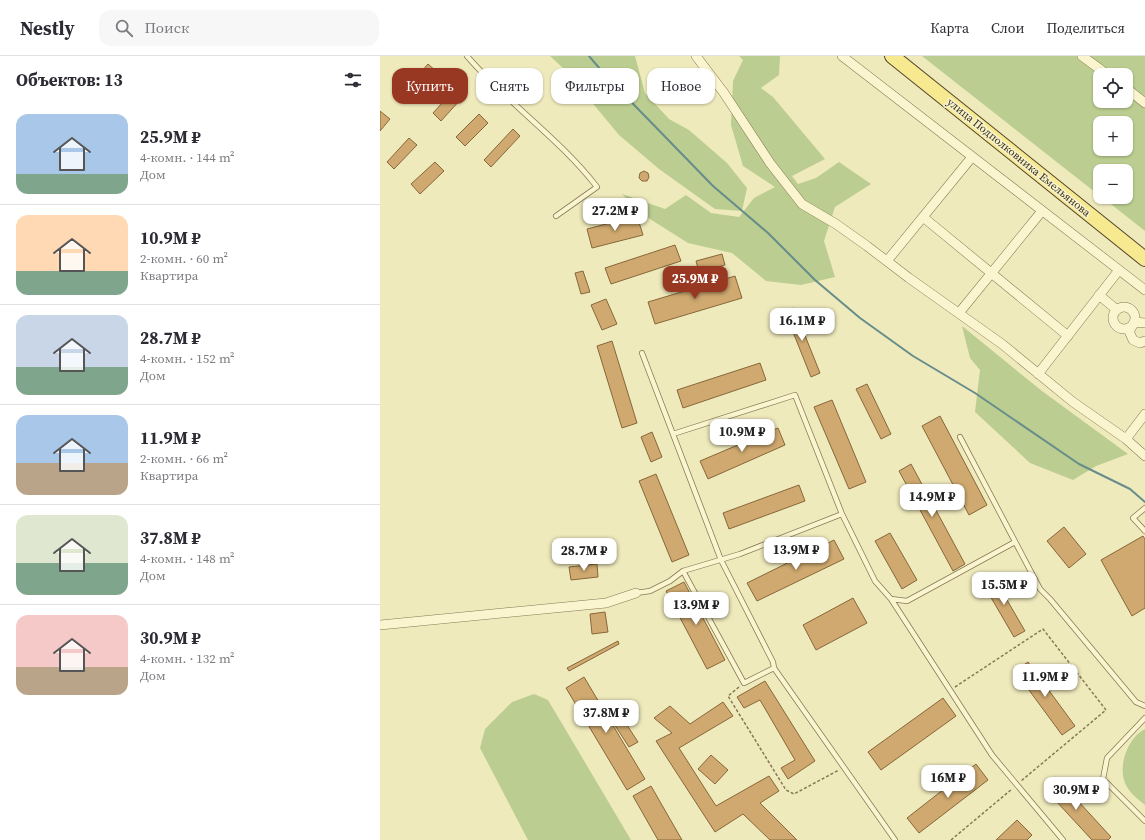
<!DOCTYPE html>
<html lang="ru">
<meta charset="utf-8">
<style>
body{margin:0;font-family:"Source Serif 4",serif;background:#f7f7f7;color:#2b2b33;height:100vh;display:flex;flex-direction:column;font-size:15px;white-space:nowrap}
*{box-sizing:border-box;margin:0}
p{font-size:13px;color:#7c7c81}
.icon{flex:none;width:22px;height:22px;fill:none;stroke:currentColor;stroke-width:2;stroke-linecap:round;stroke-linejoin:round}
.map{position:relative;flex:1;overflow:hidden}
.side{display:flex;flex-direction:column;background:#fff;width:380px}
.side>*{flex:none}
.guide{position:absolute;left:12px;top:12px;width:380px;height:36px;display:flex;gap:8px}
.tools{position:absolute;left:713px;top:12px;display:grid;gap:8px}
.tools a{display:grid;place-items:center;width:40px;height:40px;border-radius:8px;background:#fff;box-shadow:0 1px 3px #0004;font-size:20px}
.price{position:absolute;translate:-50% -34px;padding:0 9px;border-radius:8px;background:#fff;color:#222;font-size:13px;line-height:26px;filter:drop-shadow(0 1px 2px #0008)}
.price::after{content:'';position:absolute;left:50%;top:24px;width:12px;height:9px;margin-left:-6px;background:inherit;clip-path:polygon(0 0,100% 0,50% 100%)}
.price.current{background:#983822;color:#fff}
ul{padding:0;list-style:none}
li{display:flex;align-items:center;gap:12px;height:100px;padding:0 16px}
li+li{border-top:1px solid #e1e1e2}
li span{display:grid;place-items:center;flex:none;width:112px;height:80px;border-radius:12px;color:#555}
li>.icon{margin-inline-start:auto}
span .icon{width:48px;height:48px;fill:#fffc;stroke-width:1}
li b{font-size:17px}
h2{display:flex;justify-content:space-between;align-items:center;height:48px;padding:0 16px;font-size:17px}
.chip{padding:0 14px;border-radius:12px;background:#fff;box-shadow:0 1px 3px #0004;font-size:14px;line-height:36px}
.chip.current{background:#983822;color:#fff}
header{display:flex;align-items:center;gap:24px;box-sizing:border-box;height:56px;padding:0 20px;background:#fff;border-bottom:1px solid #e1e1e2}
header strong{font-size:19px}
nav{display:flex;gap:22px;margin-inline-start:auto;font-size:14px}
.search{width:280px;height:36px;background:#f7f7f7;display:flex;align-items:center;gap:10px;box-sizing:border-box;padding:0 14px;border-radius:12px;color:#7c7c81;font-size:15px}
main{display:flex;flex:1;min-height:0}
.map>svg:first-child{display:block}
.green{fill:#bbcd90;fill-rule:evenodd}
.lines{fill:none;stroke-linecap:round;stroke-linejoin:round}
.stream{stroke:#678d8b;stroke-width:2}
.building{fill:#cfa96f;stroke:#87673a}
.lane-casing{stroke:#877955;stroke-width:6}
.street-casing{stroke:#877955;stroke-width:10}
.primary-casing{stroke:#54452a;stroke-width:16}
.path{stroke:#877955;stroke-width:1.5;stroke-dasharray:3 2;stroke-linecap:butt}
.lane{stroke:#faf5cf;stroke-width:4.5}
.street{stroke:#faf5cf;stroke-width:9}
.primary{stroke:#f6e990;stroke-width:14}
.labels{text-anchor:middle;stroke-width:3.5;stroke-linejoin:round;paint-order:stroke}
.street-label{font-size:11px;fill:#362d1a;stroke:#f7f2cb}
</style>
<header>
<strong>Nestly</strong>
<div class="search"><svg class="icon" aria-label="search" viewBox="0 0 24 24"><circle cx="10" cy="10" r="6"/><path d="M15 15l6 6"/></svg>Поиск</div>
<nav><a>Карта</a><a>Слои</a><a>Поделиться</a></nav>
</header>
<main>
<section class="side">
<h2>Объектов: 13<svg class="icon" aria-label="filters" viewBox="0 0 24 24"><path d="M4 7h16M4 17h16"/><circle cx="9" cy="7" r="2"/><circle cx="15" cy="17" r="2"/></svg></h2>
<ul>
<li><span style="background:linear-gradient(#a9c7e8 75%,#7fa58c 0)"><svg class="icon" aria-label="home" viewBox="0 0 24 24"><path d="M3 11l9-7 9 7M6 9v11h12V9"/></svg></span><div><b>25.9M ₽</b><p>4-комн. · 144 m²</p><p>Дом</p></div></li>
<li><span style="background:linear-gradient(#ffd9b3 70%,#7fa58c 0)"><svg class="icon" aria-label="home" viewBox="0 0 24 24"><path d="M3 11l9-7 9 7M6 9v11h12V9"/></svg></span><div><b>10.9M ₽</b><p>2-комн. · 60 m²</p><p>Квартира</p></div></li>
<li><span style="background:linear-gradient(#c9d6e8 65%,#7fa58c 0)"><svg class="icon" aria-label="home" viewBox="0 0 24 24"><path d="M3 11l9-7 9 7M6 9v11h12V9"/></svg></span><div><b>28.7M ₽</b><p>4-комн. · 152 m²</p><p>Дом</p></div></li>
<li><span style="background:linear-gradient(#a9c7e8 60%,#b9a48a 0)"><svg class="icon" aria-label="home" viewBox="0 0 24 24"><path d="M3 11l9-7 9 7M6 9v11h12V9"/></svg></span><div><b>11.9M ₽</b><p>2-комн. · 66 m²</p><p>Квартира</p></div></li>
<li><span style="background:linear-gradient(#dfe7d0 60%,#7fa58c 0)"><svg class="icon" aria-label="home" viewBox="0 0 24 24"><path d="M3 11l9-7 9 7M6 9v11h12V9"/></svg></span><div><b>37.8M ₽</b><p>4-комн. · 148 m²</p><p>Дом</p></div></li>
<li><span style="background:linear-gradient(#f6c9c9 65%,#b9a48a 0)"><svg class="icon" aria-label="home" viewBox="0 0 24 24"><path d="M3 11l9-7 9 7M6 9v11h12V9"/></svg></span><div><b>30.9M ₽</b><p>4-комн. · 132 m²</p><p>Дом</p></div></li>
</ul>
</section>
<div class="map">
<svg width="765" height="784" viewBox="0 0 765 784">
<rect width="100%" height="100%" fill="#efeabc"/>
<path class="green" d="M170,0h85l10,37 24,26 20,11 38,33 20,25 -5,23 -27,-2 -56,-40 -40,-34 -54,-65z
M359,0h41l-1,19 -18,13 12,9 52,62 -33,17 6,8 18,-6 23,-16 32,22 -36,23 -11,34 11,36 -34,8 -35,-4 -34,-28 -44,-10 -46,-29 -20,-20 43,15 21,-14 25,18 28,4 15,-19 21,-11 -32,-21 -12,-41 2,-44 10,-21z
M542,0h223v175l-43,-34h24v-26h-26v25zM720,19h26v26h-26zM720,67h26v26h-26z
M582,270l80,65 86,63 -32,12 -23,14 -43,-17 -55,-51 5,-42 -10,-12z
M154,638l14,6 83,140h-103l-48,-92 5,-19 27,-27z
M765,673v76c-6,-5 -14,-11 -18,-18 -11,-18 0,-49 18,-58z"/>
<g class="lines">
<path class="stream" d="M209,0l17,20 107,110 55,47 47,47 45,38 53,38 62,37 104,71 51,25 15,13"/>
</g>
<path class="building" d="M48,8l8,7 -21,25 -8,-8z
M73,35l8,8 -20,22 -8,-8z
M0,55l10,8 -10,12z
M99,58l9,9 -23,23 -9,-9z
M133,73l7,7 -29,31 -7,-7z
M29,82l8,7 -23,24 -7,-7z
M55,106l9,9 -24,23 -9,-10z
M264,115l4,2 1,4 -2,4h-5l-3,-3 1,-5z
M257,160l6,19 -51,13 -5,-19z
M295,189l6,16 -70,23 -6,-16z
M342,198l3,11 -26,7 -3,-11z
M203,215l7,21 -9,2 -6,-21z
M355,220l7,22 -87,26 -7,-22z
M226,243l11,25 -15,6 -11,-25z
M414,252l26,65 -9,4 -26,-65z
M232,285l25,82 -15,5 -25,-82z
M380,307l6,17 -83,28 -6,-18z
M487,328l24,50 -10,5 -25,-50z
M452,344l34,82 -17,7 -35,-82z
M560,360l47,89 -18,10 -47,-89z
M398,372l7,17 -77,34 -8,-18z
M272,376l10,25 -11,5 -10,-25z
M531,408l54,100 -12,7 -54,-100z
M276,418l33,81 -17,7 -33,-81z
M419,429l6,16 -76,28 -6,-16z
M684,471l22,27 -17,14 -22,-27z
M510,477l27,47 -15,9 -27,-48z
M763,480l2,3v69l-13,8 -31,-56z
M454,484l10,19 -87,42 -10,-18z
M217,508l1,13 -27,3 -2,-13z
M613,520l32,55 -11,6 -32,-55z
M304,526l41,78 -18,9 -41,-78z
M473,542l14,25 -51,27 -13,-25z
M225,556l3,20 -16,2 -2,-20z
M238,585l1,3 -50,27 -2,-3z
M648,606l47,64 -13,9 -47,-64z
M204,621l61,102 -18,11 -61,-102z
M385,625l50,80 -27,18 -7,-11 14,-8 -35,-60 -16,8 -7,-11z
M563,642l13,18 -75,54 -13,-18z
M232,646l26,40 -9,5 -26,-40z
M343,646l10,14 -54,32 37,58 53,-30 10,15 -19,12 37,37h-27l-27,-26 -28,18 -59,-91 16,-8 -18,-15 16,-12 20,18z
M331,699l17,15 -13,14 -17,-15z
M596,708l12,16 -69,53 -12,-15z
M676,721l55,60 -3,3h-16l-48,-52z
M271,730l31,54h-24l-25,-44z
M637,764l15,15 -5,5h-31z"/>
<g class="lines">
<defs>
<path id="lane" d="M87,0c40,47 92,82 130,131l-41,29
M262,297l79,207 52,102 1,6 -30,15 -61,-112
M293,378l122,-39 47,119
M580,381l80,152 10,10 86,103 9,4
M765,452l-12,10 12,13
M256,537l14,-2 20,-10 13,-10 57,-17 102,-40 33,67 16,18 16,2 108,-59
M511,543l101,156 71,85
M394,612l121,172
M765,662l-38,40 -4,21 42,42"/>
<path id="street" d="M316,0l28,37 46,70 32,41 34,20 31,22 42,32 93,66 71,58 53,37
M462,0l303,234
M702,0l26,19
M746,32l19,15
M543,161l145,119
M507,205l85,-104
M719,239l18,15
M733 262a11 11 0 1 1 22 0a11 11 0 1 1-22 0Z
M579,257l83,-102
M765,267l-10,-1 -6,9 4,9 7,3 5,-2
M658,318l81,-104
M765,358l-19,25 19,17
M0,569l226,-22 30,-10"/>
<path id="primary" d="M512,0l253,203"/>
</defs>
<use href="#lane" class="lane-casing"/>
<use href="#street" class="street-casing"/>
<use href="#primary" class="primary-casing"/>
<path class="path" d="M359,631l-11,9 58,94 8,4 45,-24
M575,631l88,-58 63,81 -85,71
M571,784l61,-51"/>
<use href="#lane" class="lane"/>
<use href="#street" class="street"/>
<use href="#primary" class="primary"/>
</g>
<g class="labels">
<g class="street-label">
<text transform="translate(639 101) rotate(39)" y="4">улица Подполковника Емельянова</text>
</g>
</g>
</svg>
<div class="tools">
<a><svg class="icon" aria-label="locate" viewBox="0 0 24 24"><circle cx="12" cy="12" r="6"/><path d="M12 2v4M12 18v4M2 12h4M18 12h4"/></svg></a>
<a>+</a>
<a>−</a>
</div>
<b class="price" style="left:235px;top:176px">27.2M ₽</b>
<b class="price current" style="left:315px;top:244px">25.9M ₽</b>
<b class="price" style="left:422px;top:286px">16.1M ₽</b>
<b class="price" style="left:362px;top:397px">10.9M ₽</b>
<b class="price" style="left:552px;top:462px">14.9M ₽</b>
<b class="price" style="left:416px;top:515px">13.9M ₽</b>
<b class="price" style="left:204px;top:516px">28.7M ₽</b>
<b class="price" style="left:624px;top:550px">15.5M ₽</b>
<b class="price" style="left:316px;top:570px">13.9M ₽</b>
<b class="price" style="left:665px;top:642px">11.9M ₽</b>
<b class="price" style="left:226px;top:678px">37.8M ₽</b>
<b class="price" style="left:568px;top:743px">16M ₽</b>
<b class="price" style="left:696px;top:755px">30.9M ₽</b>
<div class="guide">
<a class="chip current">Купить</a>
<a class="chip">Снять</a>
<a class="chip">Фильтры</a>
<a class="chip">Новое</a>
</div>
</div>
</main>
